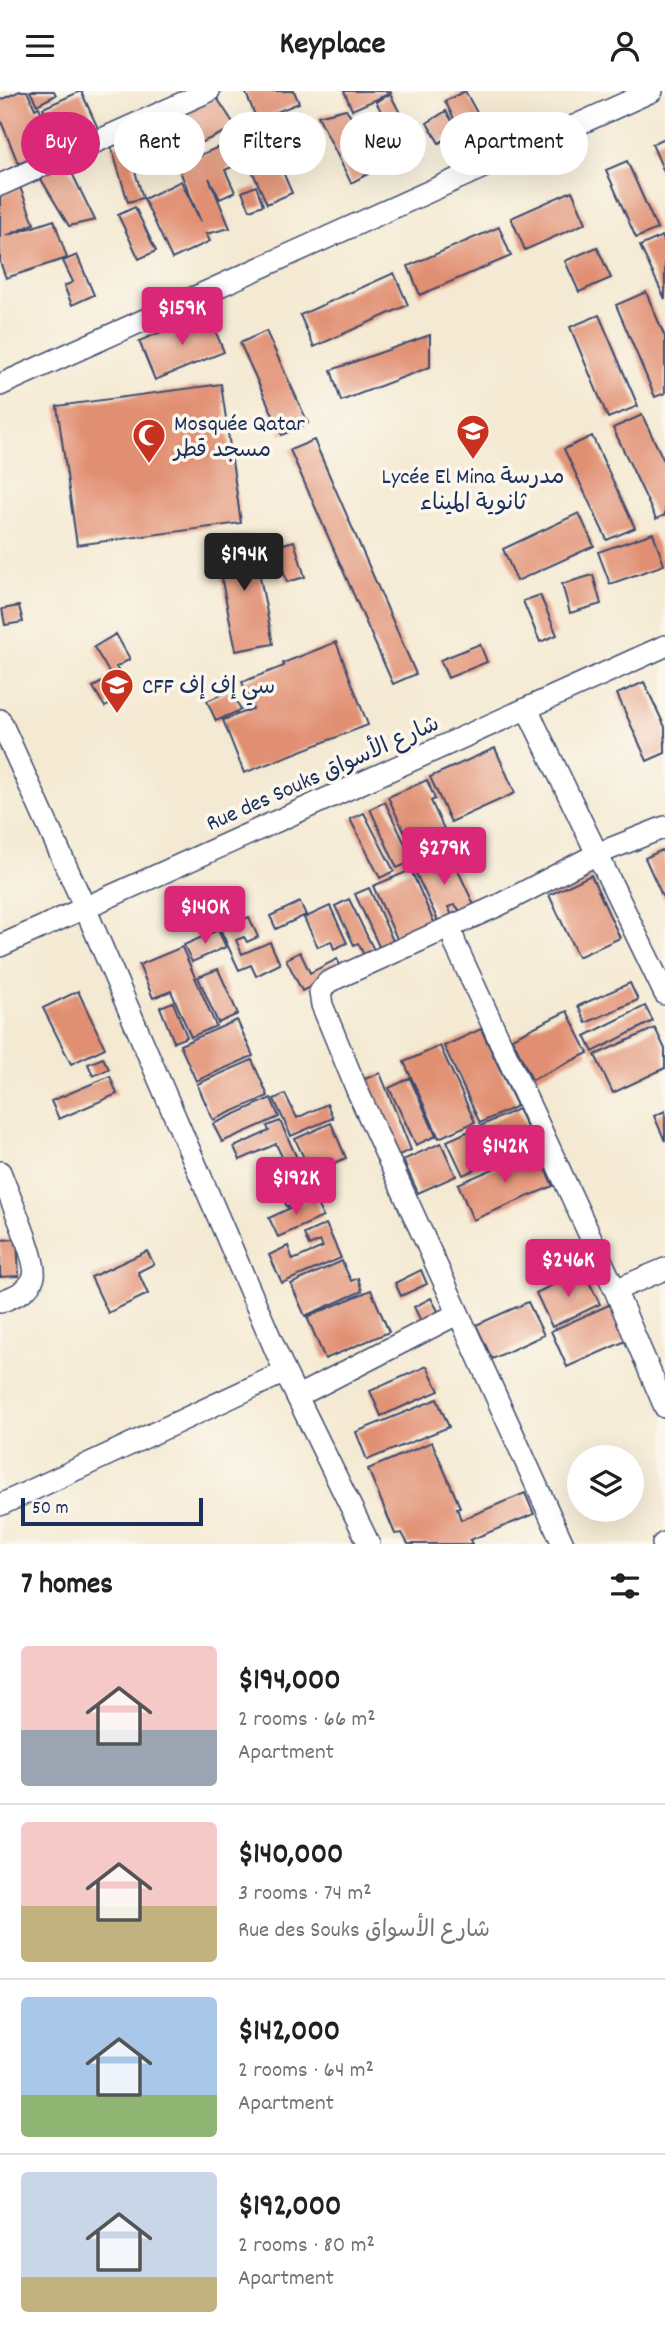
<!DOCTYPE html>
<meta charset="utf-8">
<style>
body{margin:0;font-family:Dekko,"Playpen Sans Arabic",sans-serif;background:#f2f2f2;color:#202124;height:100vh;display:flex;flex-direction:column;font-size:26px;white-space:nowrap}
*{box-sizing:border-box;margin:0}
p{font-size:23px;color:#757577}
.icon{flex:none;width:38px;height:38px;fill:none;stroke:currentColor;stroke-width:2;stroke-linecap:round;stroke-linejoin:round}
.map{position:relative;height:1453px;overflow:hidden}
.sheet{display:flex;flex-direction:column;background:#fff;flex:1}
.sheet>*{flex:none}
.banner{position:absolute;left:21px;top:21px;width:623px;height:63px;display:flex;gap:14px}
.controls{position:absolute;left:567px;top:1354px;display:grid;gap:14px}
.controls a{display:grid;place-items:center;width:77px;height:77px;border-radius:50%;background:#fff;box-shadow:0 7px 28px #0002;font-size:35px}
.scale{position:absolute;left:21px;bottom:18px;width:182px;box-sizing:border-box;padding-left:7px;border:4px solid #1b2f5e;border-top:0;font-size:19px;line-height:24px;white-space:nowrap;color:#1b2f5e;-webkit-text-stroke:5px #fbf7ec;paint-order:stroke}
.price{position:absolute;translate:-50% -60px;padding:0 16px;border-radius:7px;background:#db2777;color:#fff;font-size:23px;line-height:46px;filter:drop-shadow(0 2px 4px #0008)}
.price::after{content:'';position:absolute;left:50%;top:42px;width:21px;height:16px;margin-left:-10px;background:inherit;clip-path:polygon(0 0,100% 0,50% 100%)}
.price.on{background:#222;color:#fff}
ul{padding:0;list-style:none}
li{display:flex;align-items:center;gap:21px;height:175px;padding:0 21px}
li+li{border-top:2px solid #e0e0e0}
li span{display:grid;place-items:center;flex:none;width:196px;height:140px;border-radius:7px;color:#555}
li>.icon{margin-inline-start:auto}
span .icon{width:84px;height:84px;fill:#fffc;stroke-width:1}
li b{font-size:30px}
h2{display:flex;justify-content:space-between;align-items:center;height:84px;padding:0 21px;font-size:30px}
.chip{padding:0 24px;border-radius:32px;background:#fff;box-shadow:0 7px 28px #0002;font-size:24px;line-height:63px}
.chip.on{background:#db2777;color:#fff}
header{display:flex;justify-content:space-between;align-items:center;height:91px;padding:0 21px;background:#fff;font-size:32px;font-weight:700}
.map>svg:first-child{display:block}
.building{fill:#e18f72}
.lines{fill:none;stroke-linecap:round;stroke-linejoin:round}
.minor-casing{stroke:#3c4b6f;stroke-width:24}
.minor{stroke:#fff;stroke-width:21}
.labels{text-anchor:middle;stroke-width:7;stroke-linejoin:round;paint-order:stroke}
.poi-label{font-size:23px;fill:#1b2f5e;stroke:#fbf7ec;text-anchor:start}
.street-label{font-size:23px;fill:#1b2f5e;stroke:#fbf7ec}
</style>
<header><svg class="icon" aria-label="menu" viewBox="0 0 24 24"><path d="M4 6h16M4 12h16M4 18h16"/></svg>Keyplace<svg class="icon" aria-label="person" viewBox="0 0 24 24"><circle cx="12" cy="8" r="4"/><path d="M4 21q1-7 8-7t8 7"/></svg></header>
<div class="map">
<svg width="665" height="1453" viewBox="0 0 665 1453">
<rect width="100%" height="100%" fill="#fbf7ec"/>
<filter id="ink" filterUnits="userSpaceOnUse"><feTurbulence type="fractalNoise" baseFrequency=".0143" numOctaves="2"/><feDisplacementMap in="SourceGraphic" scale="14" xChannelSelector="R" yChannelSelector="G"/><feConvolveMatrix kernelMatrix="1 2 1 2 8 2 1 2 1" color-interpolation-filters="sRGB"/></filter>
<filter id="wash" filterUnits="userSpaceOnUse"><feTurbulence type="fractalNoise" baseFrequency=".00686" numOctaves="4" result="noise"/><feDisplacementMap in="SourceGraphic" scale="28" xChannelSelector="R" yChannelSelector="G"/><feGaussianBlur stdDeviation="1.57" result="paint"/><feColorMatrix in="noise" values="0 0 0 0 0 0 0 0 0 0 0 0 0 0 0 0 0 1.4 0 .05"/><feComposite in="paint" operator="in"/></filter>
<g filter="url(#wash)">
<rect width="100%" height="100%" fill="#f4e9d2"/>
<g id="blocks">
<path class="building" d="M20,0h7l8,18 4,-2 16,41 -37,15 -18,-44v-19z
M30,0h24l2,4 -19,10z
M81,0l19,42 -37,17 -20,-42z
M245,0h49l5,12 -42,17z
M344,0h46l1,2 -39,17z
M465,0l16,29 -21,11 -15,-30z
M390,3l21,40 -14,7 -21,-39z
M217,7l19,29 -58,26 -13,-33z
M346,18l29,44 23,-11 6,13 -53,28 -33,-67z
M446,20l12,20 -19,12 -12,-20z
M263,35l29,67 -25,11 -30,-67z
M147,42l13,29 -14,6 -12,-29z
M665,47v36l-13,-30z
M126,50l17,57 -15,4 -17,-56z
M230,51l9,22 -14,6 10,22 -15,7 -11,-21 21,50 -24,6 4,7 -38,18 -28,-60 37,-18 20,41 -24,-58 24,-8 -1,-1z
M627,70l30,68 -21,9 -30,-68z
M68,74l27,55 -26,6 -34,-57z
M256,95l7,19 -13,5 -8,-18z
M20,96l14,37 -28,12 48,-16 13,38 -61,20 -6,-16v-67z
M572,100l14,32 -61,27 -14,-32z
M135,116l21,44 -17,8 -21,-44z
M499,136l12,29 -91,39 -12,-29z
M662,145l3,7v56l-25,-53z
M597,156l14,31 -32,14 -14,-31z
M77,164l17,40 -22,10 -8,-19 9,-4 -10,-21z
M394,182l14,32 -94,42 -14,-32z
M646,201l19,45v56l-10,4 -39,-92z
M208,222l16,39 -69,28 -16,-39z
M599,224l39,91 -30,12 -38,-91z
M266,240l42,92 -26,12 -42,-92z
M430,244v32l-89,34 -10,-31z
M221,293l20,139 -164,22 -20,-139z
M642,324l23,48v52l-9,4 -43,-91z
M592,345l43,92 -28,12 -43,-91z
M314,349l102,234 -23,10 -103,-234z
M579,422l15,33 -77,35 -14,-32z
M653,442l11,32 -54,19 -12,-32z
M252,444l21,109 -37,7 -22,-110z
M294,450l11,36 -18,5 -11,-36z
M593,484l8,29 -31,9 -8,-29z
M540,504l17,40 -17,7 -17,-41z
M19,515l4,16 -18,3 -3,-16z
M116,543l14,25 -14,8 15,25 -26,15 -12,-20 19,-10 -18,-30z
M336,551l32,83 -124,48 -21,-53 30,-11 -11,-27 42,-16 -1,-3z
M480,553l7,18 -39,16 -8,-18z
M644,591l21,45v26l-18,8 -30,-67z
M231,599l10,20 -25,11 -9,-20z
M495,657l20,45 -64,29 -21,-45z
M427,689l8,19 -4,2 20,43 -34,16 -29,-63z
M385,711l28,59 -16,7 -27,-59z
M364,722l30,58 -14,7 -30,-59z
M662,759l3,7v45l-20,-44z
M449,760l26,56 -13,6 -7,-8 -7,2 6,12 -14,6 -27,-58z
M411,779l25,57 -37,16 -26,-57z
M591,784l29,63 -42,19 -29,-62z
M369,797l26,57 -14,6 -26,-57z
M349,808l28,57 -10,5 -9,-18 -4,2 -19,-39z
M300,811l6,13 -30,14 -6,-13z
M330,815l17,37 -13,6 -3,-8 -13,6 -14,-29z
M249,826l9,20 -11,5 -3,-5 -8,3 6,14 28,-12 10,22 -24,12 -5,-11 -12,5 -19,-41z
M218,839l8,17 -34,15 -8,-17z
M182,856l34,79 -25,11 -20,-46 -18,7 -14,-33z
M300,861l10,21 27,-14 6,12 -41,20 -16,-32z
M218,878l20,45 -20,9 -20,-46z
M630,892l8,17 -52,23 -8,-17z
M78,900l27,57 -34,16 -28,-56z
M173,911l14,35 -13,5 -14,-35z
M645,915l8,15 -60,31 -8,-16z
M567,920l21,42 -56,27 -20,-42z
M237,929l16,36 -57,25 -16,-36z
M655,937l10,21v19l-52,25 -18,-38z
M481,938l36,77 -37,17 -36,-77z
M440,955l35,76 -36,16 -35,-76z
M103,967l6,11 -16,7 -5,-12z
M252,969l16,36 -55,24 -16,-36z
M380,982l31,77 -17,7 -32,-77z
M110,985l7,18 -58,25 -8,-18z
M410,987l26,58 -20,9 -27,-57z
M285,1003l12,24 30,-14 6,14 -42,18 -17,-37z
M271,1007l8,19 -57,25 -9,-18z
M518,1018l16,33 -71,33 -16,-34z
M665,1020v30l-11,-25z
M280,1030l34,74 -27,12 -7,-17 15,-6 -19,-40 -36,16 -6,-13 35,-16 -2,-5z
M331,1032l15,35 -35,15 -16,-34z
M441,1052l15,33 -38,17 -15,-33z
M537,1059l16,36 -80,34 -15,-36z
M314,1106l9,20 -45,20 -9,-19z
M326,1133l15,34 -59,25 -13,-28 19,-9 5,14 30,-13 -3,-6 -11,5 -5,-12z
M17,1148l2,37 -19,1v-37z
M147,1160l7,13 -16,8 10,22 -40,19 -17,-36z
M342,1170l9,20 7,-3 4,13 -57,25 -14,-32z
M421,1179l6,14 -26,12 -6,-13z
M583,1179l17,34 -48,23 -16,-34z
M371,1199l18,42 -64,27 -18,-42z
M431,1207l7,13 -17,10 -7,-14z
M528,1211l16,33 -52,24 -16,-34z
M611,1213l17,36 -61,27 -16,-36z
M427,1275l12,25 -58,25 -11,-25z
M437,1308l12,28 -82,33 -11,-28z
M432,1351l28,65 -3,1 4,12 64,-27 9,21 -64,26 2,4h-64l-6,-11 -7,1 -27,-65z"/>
</g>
</g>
<g filter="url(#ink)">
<use href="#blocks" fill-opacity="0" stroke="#3c4b6f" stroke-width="2"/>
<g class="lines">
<defs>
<path id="minor" d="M0,94l209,-94
M0,294l652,-294
M527,618l138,285
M0,629l85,188 200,464 84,172
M665,736l-68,27 -98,51 -49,22 6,19 159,344 50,117
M450,836l-122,55 -8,10 2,13 35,85 206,454
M0,855l665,-300
M0,1081c7,19 38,89 34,104 -5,16 -20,20 -34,26
M615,1199l50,-21
M298,1305l159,-82
M0,1414l285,-133
M663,1453l2,-1"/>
</defs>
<use href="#minor" class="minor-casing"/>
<use href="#minor" class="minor"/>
</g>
</g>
<defs>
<symbol id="school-pin" viewBox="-11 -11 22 30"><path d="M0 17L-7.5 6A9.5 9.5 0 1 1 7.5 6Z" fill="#c8321e" stroke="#fbf7ec"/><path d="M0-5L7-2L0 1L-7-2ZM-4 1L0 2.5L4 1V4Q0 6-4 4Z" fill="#fff"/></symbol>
<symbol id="mosque-pin" viewBox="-11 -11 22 30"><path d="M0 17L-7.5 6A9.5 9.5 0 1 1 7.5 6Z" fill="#c8321e" stroke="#fbf7ec"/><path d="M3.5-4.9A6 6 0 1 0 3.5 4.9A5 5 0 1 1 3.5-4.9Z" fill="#fff"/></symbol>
<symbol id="university-pin" viewBox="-11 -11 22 30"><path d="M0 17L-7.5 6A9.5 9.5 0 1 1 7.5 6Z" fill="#c8321e" stroke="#fbf7ec"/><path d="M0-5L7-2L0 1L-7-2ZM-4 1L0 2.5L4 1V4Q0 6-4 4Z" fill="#fff"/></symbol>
</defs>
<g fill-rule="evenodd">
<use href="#school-pin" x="454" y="321" width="38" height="52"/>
<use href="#mosque-pin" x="130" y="325" width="38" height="52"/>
<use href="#university-pin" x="98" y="575" width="38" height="52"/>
</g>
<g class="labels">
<g class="poi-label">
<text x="174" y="339">Mosquée Qatar<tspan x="174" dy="26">مسجد قطر</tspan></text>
<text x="473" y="392" text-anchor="middle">Lycée El Mina مدرسة<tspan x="473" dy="26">ثانوية الميناء</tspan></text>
<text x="142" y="602">CFF سي إف إف</text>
</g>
<g class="street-label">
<text transform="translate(322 681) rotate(-24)" y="8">Rue des Souks شارع الأسواق</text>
</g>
</g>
</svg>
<div class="controls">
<a><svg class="icon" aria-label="layers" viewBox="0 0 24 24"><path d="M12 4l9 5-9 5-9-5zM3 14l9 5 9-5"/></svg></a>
</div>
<div class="scale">50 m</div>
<b class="price" style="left:182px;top:256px">$159K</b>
<b class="price on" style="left:244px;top:502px">$194K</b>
<b class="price" style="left:444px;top:796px">$279K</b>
<b class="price" style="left:205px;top:855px">$140K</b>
<b class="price" style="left:505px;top:1094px">$142K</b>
<b class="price" style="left:296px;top:1126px">$192K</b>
<b class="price" style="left:568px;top:1208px">$246K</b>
<div class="banner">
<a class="chip on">Buy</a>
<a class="chip">Rent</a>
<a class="chip">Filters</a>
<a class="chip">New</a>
<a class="chip">Apartment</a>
</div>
</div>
<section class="sheet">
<h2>7 homes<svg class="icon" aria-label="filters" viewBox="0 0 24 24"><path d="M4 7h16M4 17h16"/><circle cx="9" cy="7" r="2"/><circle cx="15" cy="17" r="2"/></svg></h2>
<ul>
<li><span style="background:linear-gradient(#f6c9c9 60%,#9aa5b1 0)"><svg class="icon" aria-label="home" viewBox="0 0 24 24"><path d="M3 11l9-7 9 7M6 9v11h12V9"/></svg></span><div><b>$194,000</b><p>2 rooms · 66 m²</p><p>Apartment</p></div></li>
<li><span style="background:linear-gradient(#f6c9c9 60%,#c2b280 0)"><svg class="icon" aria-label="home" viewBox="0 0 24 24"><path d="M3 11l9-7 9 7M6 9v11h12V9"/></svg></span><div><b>$140,000</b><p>3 rooms · 74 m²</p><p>Rue des Souks شارع الأسواق</p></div></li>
<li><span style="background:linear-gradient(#a9c7e8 70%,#8fb573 0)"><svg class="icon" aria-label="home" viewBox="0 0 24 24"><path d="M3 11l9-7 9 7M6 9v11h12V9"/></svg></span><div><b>$142,000</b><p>2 rooms · 64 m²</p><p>Apartment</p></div></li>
<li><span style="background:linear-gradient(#c9d6e8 75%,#c2b280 0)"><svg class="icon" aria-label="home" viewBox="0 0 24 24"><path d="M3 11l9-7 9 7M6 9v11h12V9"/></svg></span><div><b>$192,000</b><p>2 rooms · 80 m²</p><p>Apartment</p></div></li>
</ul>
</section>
